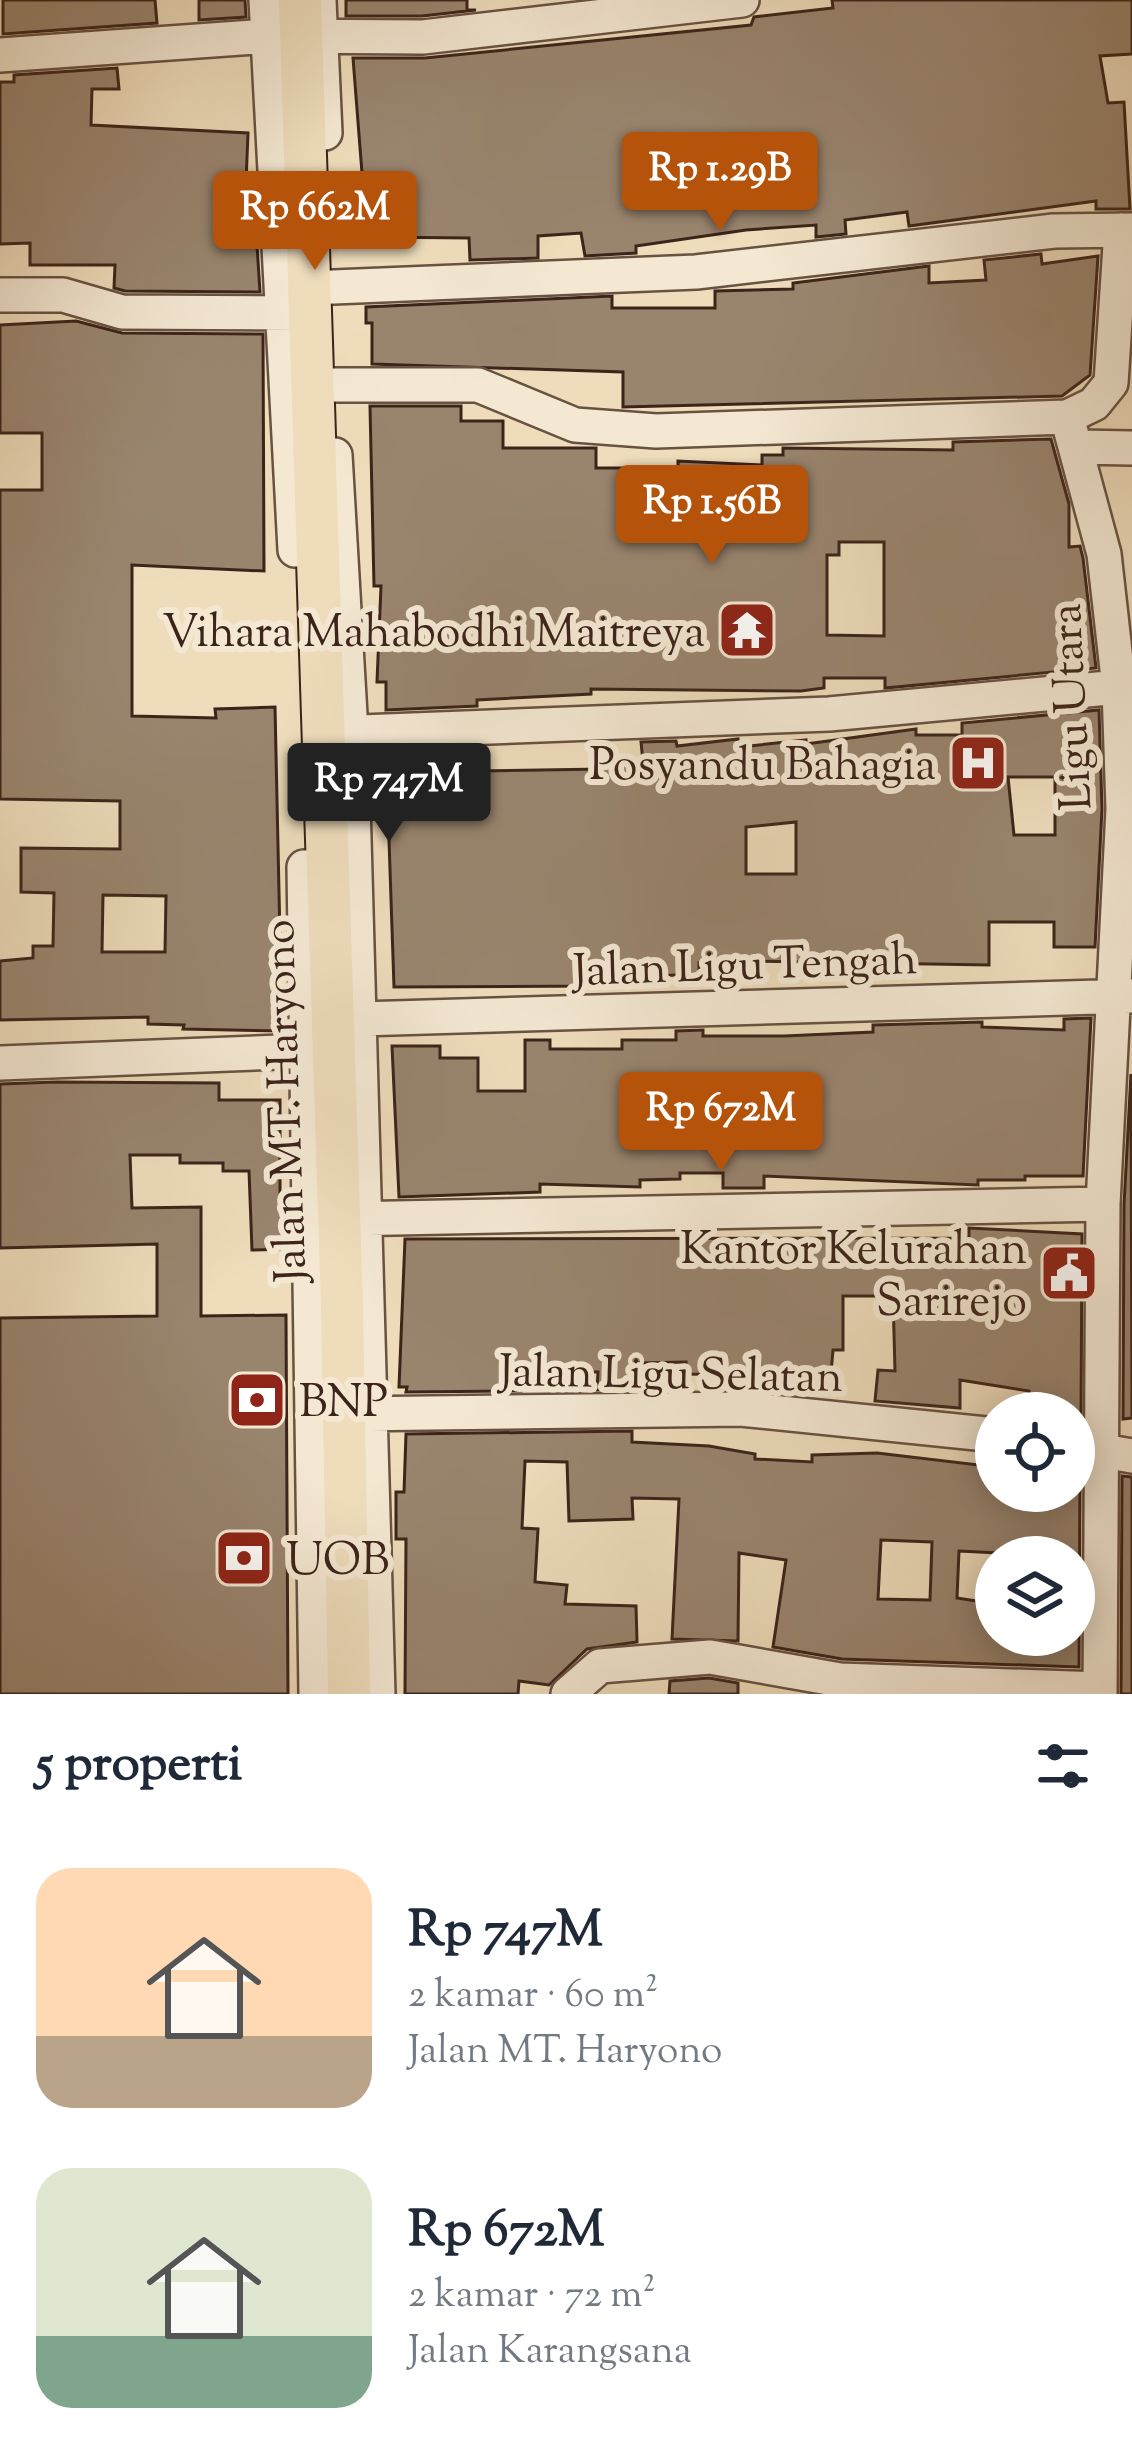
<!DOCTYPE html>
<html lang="id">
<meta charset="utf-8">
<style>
body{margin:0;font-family:"Sorts Mill Goudy",serif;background:#f2f2f3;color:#1f2937;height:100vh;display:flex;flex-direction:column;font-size:45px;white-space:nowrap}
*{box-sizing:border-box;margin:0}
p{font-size:39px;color:#747a83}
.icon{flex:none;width:66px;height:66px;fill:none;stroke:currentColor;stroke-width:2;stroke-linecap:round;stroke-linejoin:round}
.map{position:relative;height:1694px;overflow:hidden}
.panel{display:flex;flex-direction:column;background:#fff;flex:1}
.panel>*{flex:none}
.tools{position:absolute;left:975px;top:1392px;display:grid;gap:24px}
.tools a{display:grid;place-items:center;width:120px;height:120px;border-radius:50%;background:#fff;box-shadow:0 6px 30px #0003;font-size:60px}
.price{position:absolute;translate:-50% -102px;padding:0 27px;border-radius:12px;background:#b45309;color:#fff;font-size:39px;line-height:78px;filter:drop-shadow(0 3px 6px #0008)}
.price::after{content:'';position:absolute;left:50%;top:72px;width:36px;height:27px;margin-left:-18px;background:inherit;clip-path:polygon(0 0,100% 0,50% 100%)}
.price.selected{background:#222;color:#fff}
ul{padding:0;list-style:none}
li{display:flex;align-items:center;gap:36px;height:300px;padding:0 36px}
li span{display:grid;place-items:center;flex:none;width:336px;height:240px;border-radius:36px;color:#555}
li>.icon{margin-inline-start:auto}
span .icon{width:144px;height:144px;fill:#fffc;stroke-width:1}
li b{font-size:51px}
h2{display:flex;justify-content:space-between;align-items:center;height:144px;padding:0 36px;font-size:51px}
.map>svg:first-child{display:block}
.building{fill:#99846e;stroke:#3c241a;stroke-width:3;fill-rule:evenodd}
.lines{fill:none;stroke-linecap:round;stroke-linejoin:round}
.minor-casing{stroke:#685242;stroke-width:38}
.major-casing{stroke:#3c241a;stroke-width:46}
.minor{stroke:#f4e8d3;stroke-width:33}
.major{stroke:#eedcbb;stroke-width:42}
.labels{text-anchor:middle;stroke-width:12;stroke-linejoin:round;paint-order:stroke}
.poi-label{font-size:45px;fill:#3c241a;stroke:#f4e8d3;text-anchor:end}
.street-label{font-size:45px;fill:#3c241a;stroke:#f4e8d3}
</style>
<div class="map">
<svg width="1132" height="1694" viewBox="0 0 1132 1694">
<rect width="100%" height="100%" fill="#eedcbb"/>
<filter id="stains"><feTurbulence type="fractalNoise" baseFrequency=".00167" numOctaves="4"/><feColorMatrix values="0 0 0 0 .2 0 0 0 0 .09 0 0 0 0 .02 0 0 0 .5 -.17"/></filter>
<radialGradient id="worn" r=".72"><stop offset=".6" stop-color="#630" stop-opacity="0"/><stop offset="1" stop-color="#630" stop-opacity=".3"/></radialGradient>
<path class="building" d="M3,0h152l2,23 -154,11z
M199,0h46l1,17 -47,3z
M346,0h121v10h9l-54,6h-76z
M832,0h300v54l-32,2 8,47 16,-1 6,107h-34v-8l-187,25 -2,-14 -62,8 1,14 -30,3v-12l-70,5 -110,16v7l-51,3 -4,-23 -43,3v22l-68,2 -1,-22 -102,-1 -14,-179h72l326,-33 3,-8 79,-9z
M117,68l2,21h-27l-1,36 157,8 -2,50h7l7,109 -135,-1 -11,-3 1,-23h-85v-22l-30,1v-162h14v-7z
M1041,254l1,10 56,-8 -8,119 -28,21 -439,11v-35l-251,-8v-41h-6v-16l246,-11v12h103v-17l78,-2v-6l136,-17v17l57,-3 -2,-20z
M76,321l46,12 141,1 1,237 -132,-6v151l84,2 -1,-9 60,-2 7,324 -99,-2 1,-4 -36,-1v-7l-148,3v-59l33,-3v-12h20l1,-53 -33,-1v-44l99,1v-48l-120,-2v-309h42v-57h-42v-108zM103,895l63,1 -1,56h-63z
M370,406h91v15h42v27h93v20h82v-7l84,4v-10h21v-7l170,2v-8l98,-3 18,65v43l11,-1 3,12 13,110 -211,20v-10h-61v10l-23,3 -210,-2v5l-114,6v6l-91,4v-28h-9l4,-96h-7zM839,542h45v94l-57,-1v-80h12z
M1099,710l3,99 -7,138h-41v-25h-65v43l-245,-4 -45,2v11l-108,5v7l-197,1 -8,-235 91,-3 1,22 125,-2v-6l40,-1 -2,-20 35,-1 1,5 61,-7 1,8 67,-7v4l110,-15v6h46v-12zM1008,777h47v58h-41zM796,822v52h-50v-47z
M1091,1018l-8,158h-58v4h-47v5l-214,-9v12h-41v-15h-43v6l-40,1v7l-100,-3v8l-141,5 -7,-151h48v12h38v33h47v-51h25v9h72v-9h54v-9l27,-1v6h81l89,-4v-7l109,-3v5l82,3v-11z
M1131,1074l1,344 -9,1 1,-214z
M56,1082l163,1v17h61v107h8l1,42 -37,1 -3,-79h-26v-8h-43v-8h-50l2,53 69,-1v109l85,-1 2,379h-288v-376l157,-2v-72l-157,4v-164z
M969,1228l113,6 -1,186 -7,1v-8h-44l-1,-22 -69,-11v28l-85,-7 3,-31 17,1 -2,-75h-50v54h-10l-3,35 -26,-3 1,-6 -119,-2v-12l-49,1 -4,26 -36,1 1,-18 -77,-1v20l-115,1 1,-5h-8l6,-148 564,-1z
M632,1431v11l77,4 46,8v5l57,3v-7l65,-2 119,14v24h78v-14l6,-1 -1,191 -237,-8 -69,-12 13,-87 -47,-7 -1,88 -66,-2 7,-140 -47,-1 1,21 -64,2 -2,-59 -42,-1 -3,67 16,1 -3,53 32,3 -2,19 71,2 1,36 -50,7 -38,36 -30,-4 -1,13h-113l1,-155h-10v-47h8l2,-58zM881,1540l51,2 -2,58 -52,-1zM959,1551l115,6v78h-78v-31l-39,-6z
M1122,1476l10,1v217h-11z
M709,1678l29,5v11h-69l1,-13z"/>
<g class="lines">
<defs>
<path id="minor" d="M266,0l29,550 20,-1
M319,0l6,133
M0,55l268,-19 155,1 319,-37
M309,288l387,-16 358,-41 78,-1
M0,295h63l59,17 179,1
M311,385h167l97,40 81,6 411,-14 27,-13 17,-21 10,-153
M1067,417l37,137 15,133 4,122 -20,395 -3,490
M1077,447l55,1
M335,455l16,277 27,962
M334,733l495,-19 290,-27
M0,1063l305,-12 55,-32 772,-23
M344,1219l759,-15
M350,1414l391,-5 255,26
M1074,1446l58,10
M316,1694l-12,-827h22
M568,1694l32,-28 110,-9 130,23 260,9"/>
<path id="major" d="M300,0l42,1306 7,388"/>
</defs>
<use href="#minor" class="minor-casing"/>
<use href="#major" class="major-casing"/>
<use href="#minor" class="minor"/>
<use href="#major" class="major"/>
</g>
<defs>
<symbol id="temple-square" viewBox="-11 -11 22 22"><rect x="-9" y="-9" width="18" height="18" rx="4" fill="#8f2418" stroke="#f4e8d3"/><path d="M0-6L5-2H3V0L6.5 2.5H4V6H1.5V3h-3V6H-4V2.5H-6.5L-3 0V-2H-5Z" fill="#fff"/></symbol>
<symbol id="hospital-square" viewBox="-11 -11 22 22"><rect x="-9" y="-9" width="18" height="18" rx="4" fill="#8f2418" stroke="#f4e8d3"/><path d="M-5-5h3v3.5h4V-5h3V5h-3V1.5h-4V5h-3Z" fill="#fff"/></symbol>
<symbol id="civic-square" viewBox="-11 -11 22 22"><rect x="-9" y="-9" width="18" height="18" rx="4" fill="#8f2418" stroke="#f4e8d3"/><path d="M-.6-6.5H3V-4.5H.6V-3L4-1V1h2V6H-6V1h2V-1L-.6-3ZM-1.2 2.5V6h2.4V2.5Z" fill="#fff"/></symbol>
<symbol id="bank-square" viewBox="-11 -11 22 22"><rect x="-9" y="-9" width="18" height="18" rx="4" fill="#8f2418" stroke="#f4e8d3"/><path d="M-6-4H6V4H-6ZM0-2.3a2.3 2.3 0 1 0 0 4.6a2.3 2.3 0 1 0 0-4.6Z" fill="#fff"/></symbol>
</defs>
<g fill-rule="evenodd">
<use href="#temple-square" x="714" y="597" width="66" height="66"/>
<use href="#hospital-square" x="945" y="730" width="66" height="66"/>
<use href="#civic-square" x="1036" y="1240" width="66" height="66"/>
<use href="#bank-square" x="224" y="1367" width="66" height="66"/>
<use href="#bank-square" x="211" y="1525" width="66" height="66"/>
</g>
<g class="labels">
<g class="poi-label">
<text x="705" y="646">Vihara Mahabodhi Maitreya</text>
<text x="936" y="779">Posyandu Bahagia</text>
<text x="1027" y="1263">Kantor Kelurahan<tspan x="1027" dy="52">Sarirejo</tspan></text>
<text x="299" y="1416" text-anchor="start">BNP</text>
<text x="286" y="1574" text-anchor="start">UOB</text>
</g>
<g class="street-label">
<text transform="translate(1069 707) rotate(-93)" y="16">Ligu Utara</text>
<text transform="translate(745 963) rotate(-2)" y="16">Jalan Ligu Tengah</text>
<text transform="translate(283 1101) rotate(-92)" y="16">Jalan MT. Haryono</text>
<text transform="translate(671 1372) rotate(1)" y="16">Jalan Ligu Selatan</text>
</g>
</g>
<rect width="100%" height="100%" filter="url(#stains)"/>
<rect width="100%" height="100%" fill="url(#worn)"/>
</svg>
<div class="tools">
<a><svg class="icon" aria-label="locate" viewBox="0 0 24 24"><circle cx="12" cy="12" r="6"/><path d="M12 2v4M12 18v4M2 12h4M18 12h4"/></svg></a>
<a><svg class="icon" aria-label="layers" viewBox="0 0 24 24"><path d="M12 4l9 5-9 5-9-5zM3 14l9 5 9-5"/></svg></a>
</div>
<b class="price" style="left:720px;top:234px">Rp 1.29B</b>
<b class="price" style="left:315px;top:273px">Rp 662M</b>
<b class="price" style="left:712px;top:567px">Rp 1.56B</b>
<b class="price selected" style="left:389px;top:845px">Rp 747M</b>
<b class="price" style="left:721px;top:1174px">Rp 672M</b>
</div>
<section class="panel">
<h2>5 properti<svg class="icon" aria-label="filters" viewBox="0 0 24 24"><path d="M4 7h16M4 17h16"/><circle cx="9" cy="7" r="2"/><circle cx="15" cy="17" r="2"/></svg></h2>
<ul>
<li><span style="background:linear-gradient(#ffd9b3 70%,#b9a48a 0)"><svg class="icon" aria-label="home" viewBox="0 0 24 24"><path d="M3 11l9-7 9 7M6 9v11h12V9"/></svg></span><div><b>Rp 747M</b><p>2 kamar · 60 m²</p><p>Jalan MT. Haryono</p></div></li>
<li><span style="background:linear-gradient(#dfe7d0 70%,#7fa58c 0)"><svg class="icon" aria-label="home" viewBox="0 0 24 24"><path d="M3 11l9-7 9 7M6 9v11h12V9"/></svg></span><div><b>Rp 672M</b><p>2 kamar · 72 m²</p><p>Jalan Karangsana</p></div></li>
</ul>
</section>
